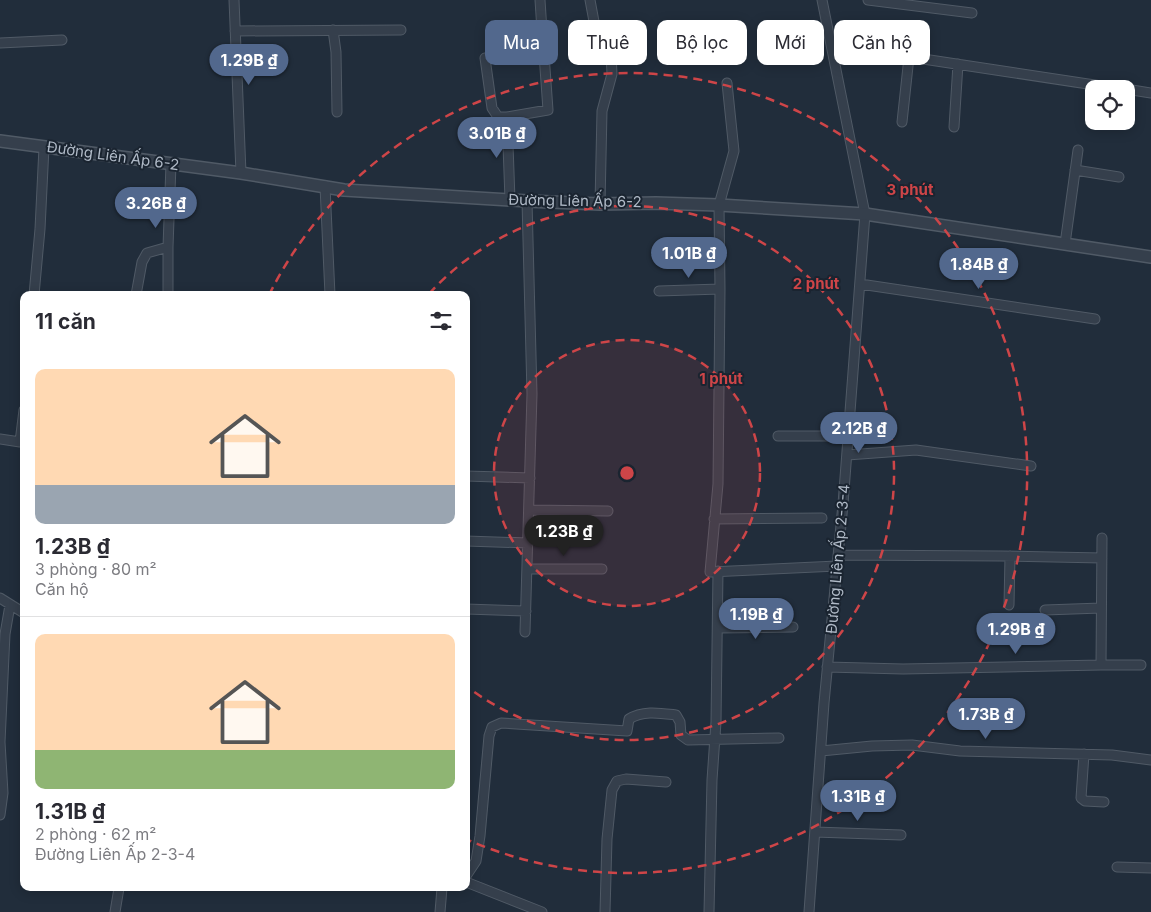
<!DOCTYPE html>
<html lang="vi">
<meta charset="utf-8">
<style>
body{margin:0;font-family:Inter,sans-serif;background:#f7f7f7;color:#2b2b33;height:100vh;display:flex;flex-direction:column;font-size:19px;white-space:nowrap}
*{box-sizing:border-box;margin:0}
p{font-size:16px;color:#7c7c81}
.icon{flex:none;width:28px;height:28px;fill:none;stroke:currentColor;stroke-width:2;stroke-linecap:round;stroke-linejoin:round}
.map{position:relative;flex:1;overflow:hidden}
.side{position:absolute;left:20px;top:291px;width:450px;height:600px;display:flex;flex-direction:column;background:#fff;border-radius:10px;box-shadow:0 2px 12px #0003}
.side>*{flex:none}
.banner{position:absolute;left:485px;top:20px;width:475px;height:45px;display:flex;gap:10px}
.controls{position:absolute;left:1085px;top:80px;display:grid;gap:10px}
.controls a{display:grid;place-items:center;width:50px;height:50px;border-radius:10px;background:#fff;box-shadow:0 2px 12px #0003;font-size:25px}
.price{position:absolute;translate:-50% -42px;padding:0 11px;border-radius:18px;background:#52688d;color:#fff;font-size:16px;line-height:32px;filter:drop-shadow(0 1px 2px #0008)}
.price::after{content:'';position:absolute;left:50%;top:30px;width:15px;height:11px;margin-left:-8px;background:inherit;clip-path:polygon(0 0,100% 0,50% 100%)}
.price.active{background:#222;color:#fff}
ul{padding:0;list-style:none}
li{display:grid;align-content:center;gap:10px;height:265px;padding:0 15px}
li+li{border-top:1px solid #e1e1e2}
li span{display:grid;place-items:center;height:155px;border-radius:10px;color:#555}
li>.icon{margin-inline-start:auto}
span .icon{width:90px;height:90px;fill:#fffc;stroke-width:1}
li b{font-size:21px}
h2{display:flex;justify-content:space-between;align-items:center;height:60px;padding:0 15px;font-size:21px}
.pill{padding:0 18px;border-radius:10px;background:#fff;box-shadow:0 2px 12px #0003;font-size:18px;line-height:45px}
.pill.active{background:#52688d;color:#fff}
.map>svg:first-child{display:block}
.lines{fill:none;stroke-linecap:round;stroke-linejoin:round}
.minor-casing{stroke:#505a66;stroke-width:11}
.tertiary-casing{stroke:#505a66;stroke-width:14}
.minor{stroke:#353f4c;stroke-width:9}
.tertiary{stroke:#353f4c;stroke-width:11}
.ring{fill:none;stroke:#ce4548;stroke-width:2.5;stroke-dasharray:9 6}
.labels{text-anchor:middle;stroke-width:4;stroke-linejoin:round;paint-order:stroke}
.street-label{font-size:15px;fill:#b0bac7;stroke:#1a2430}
.centre{fill:#ce4548;stroke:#1a2430;stroke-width:2.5}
.ring-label{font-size:15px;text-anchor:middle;font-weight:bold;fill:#ce4548;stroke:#1a2430;stroke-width:4;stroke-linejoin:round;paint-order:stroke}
</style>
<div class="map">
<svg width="1151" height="912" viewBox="0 0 1151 912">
<rect width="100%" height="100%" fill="#212d3b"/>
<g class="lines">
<defs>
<path id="minor" d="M234,0l7,173
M540,0l3,46
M590,0l8,43
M868,0l104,13
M333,30l3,22 1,60
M235,31l166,-1
M0,43l62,-3
M831,45l290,44
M485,58l7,50 6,9h9l41,-7 -4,-56
M727,83l7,68 -15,54 1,84 -2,195 -8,88 127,-6
M1126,89l25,4
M507,117l3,83
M902,122l7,-65
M954,127l4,-63
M1075,170l44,7
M325,186l5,109
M600,204l2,-93 10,-37 -1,-21
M1065,244l13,-94
M860,284l235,35
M659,291l61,-2
M34,295l6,-66 4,-82
M136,295l6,-33 5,-9 21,-6
M168,295v-48l3,-83
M778,436h71
M0,439l20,3 4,-32
M847,455l69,-5 115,16
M466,476l64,2
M529,510l79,1
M714,519l108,-1
M466,541l62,2
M838,555l163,1 101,2
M527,569h75
M0,598l24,15
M1009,605l1,-49
M466,609l60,2
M1045,610l56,-2
M718,628l75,-1
M525,632l7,-238 -5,-193
M1101,665h40
M827,667l76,2 198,-4 1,-127
M821,751l51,-5 40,-1 48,6 152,4 39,5
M1084,754l-3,44 4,3 19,1
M0,815l3,-22 -3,-51 5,-108 5,-29
M815,832l86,3
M1117,867l34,1
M466,876l10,-15 4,-25 9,-100 3,-9 9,-4 126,8 2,-12c14,-9 31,-6 47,-4l4,7 1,13 7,5 91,-2
M466,882l76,30
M115,912l4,-24
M440,912l2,-24
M605,912l2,-73 5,-49 5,-9 9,-2 40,3
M709,912l3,-132 4,-58 2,-151
M809,912l15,-209 19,-199 22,-290 -43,-214"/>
<path id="tertiary" d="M0,141l241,32 103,17 183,11 73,3 56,-1 63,2 146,9 286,43"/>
</defs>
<use href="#minor" class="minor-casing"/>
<use href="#tertiary" class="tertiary-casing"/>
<use href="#minor" class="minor"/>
<use href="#tertiary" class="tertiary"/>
</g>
<circle cx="627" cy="473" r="133" fill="#ce4548" fill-opacity=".12"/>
<g class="ring">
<circle cx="627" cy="473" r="133"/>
<path d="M429 294A267 267 0 1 1 466 686"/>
<path d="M269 295A400 400 0 1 1 468 840"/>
</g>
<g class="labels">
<g class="street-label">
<text transform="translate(113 156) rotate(8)" y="5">Đường Liên Ấp 6-2</text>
<text transform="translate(575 201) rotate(1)" y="5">Đường Liên Ấp 6-2</text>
<text transform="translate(838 559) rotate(-85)" y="5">Đường Liên Ấp 2-3-4</text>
</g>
</g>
<circle cx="627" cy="473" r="8" class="centre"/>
<g class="ring-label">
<text x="910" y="195">3 phút</text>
<text x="816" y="289">2 phút</text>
<text x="721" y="384">1 phút</text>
</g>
</svg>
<div class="controls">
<a><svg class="icon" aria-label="locate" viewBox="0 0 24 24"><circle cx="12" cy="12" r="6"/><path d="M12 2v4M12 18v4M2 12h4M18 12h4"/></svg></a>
</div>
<b class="price" style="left:249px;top:86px">1.29B ₫</b>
<b class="price" style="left:497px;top:159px">3.01B ₫</b>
<b class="price" style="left:156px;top:229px">3.26B ₫</b>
<b class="price" style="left:689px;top:279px">1.01B ₫</b>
<b class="price" style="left:979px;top:290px">1.84B ₫</b>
<b class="price" style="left:859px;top:454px">2.12B ₫</b>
<b class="price active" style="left:564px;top:557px">1.23B ₫</b>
<b class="price" style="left:756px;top:640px">1.19B ₫</b>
<b class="price" style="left:1016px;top:655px">1.29B ₫</b>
<b class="price" style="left:986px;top:740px">1.73B ₫</b>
<b class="price" style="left:858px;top:822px">1.31B ₫</b>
<div class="banner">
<a class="pill active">Mua</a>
<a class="pill">Thuê</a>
<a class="pill">Bộ lọc</a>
<a class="pill">Mới</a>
<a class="pill">Căn hộ</a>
</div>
<section class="side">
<h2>11 căn<svg class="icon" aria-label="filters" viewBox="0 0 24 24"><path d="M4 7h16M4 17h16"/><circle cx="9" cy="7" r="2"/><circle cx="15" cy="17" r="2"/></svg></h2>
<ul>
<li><span style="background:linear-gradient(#ffd9b3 75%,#9aa5b1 0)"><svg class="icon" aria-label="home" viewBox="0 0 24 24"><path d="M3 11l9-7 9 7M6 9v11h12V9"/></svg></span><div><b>1.23B ₫</b><p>3 phòng · 80 m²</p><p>Căn hộ</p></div></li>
<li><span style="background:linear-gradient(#ffd9b3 75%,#8fb573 0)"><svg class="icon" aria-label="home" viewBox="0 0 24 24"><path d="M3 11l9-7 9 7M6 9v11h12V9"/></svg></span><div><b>1.31B ₫</b><p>2 phòng · 62 m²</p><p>Đường Liên Ấp 2-3-4</p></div></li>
</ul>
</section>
</div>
